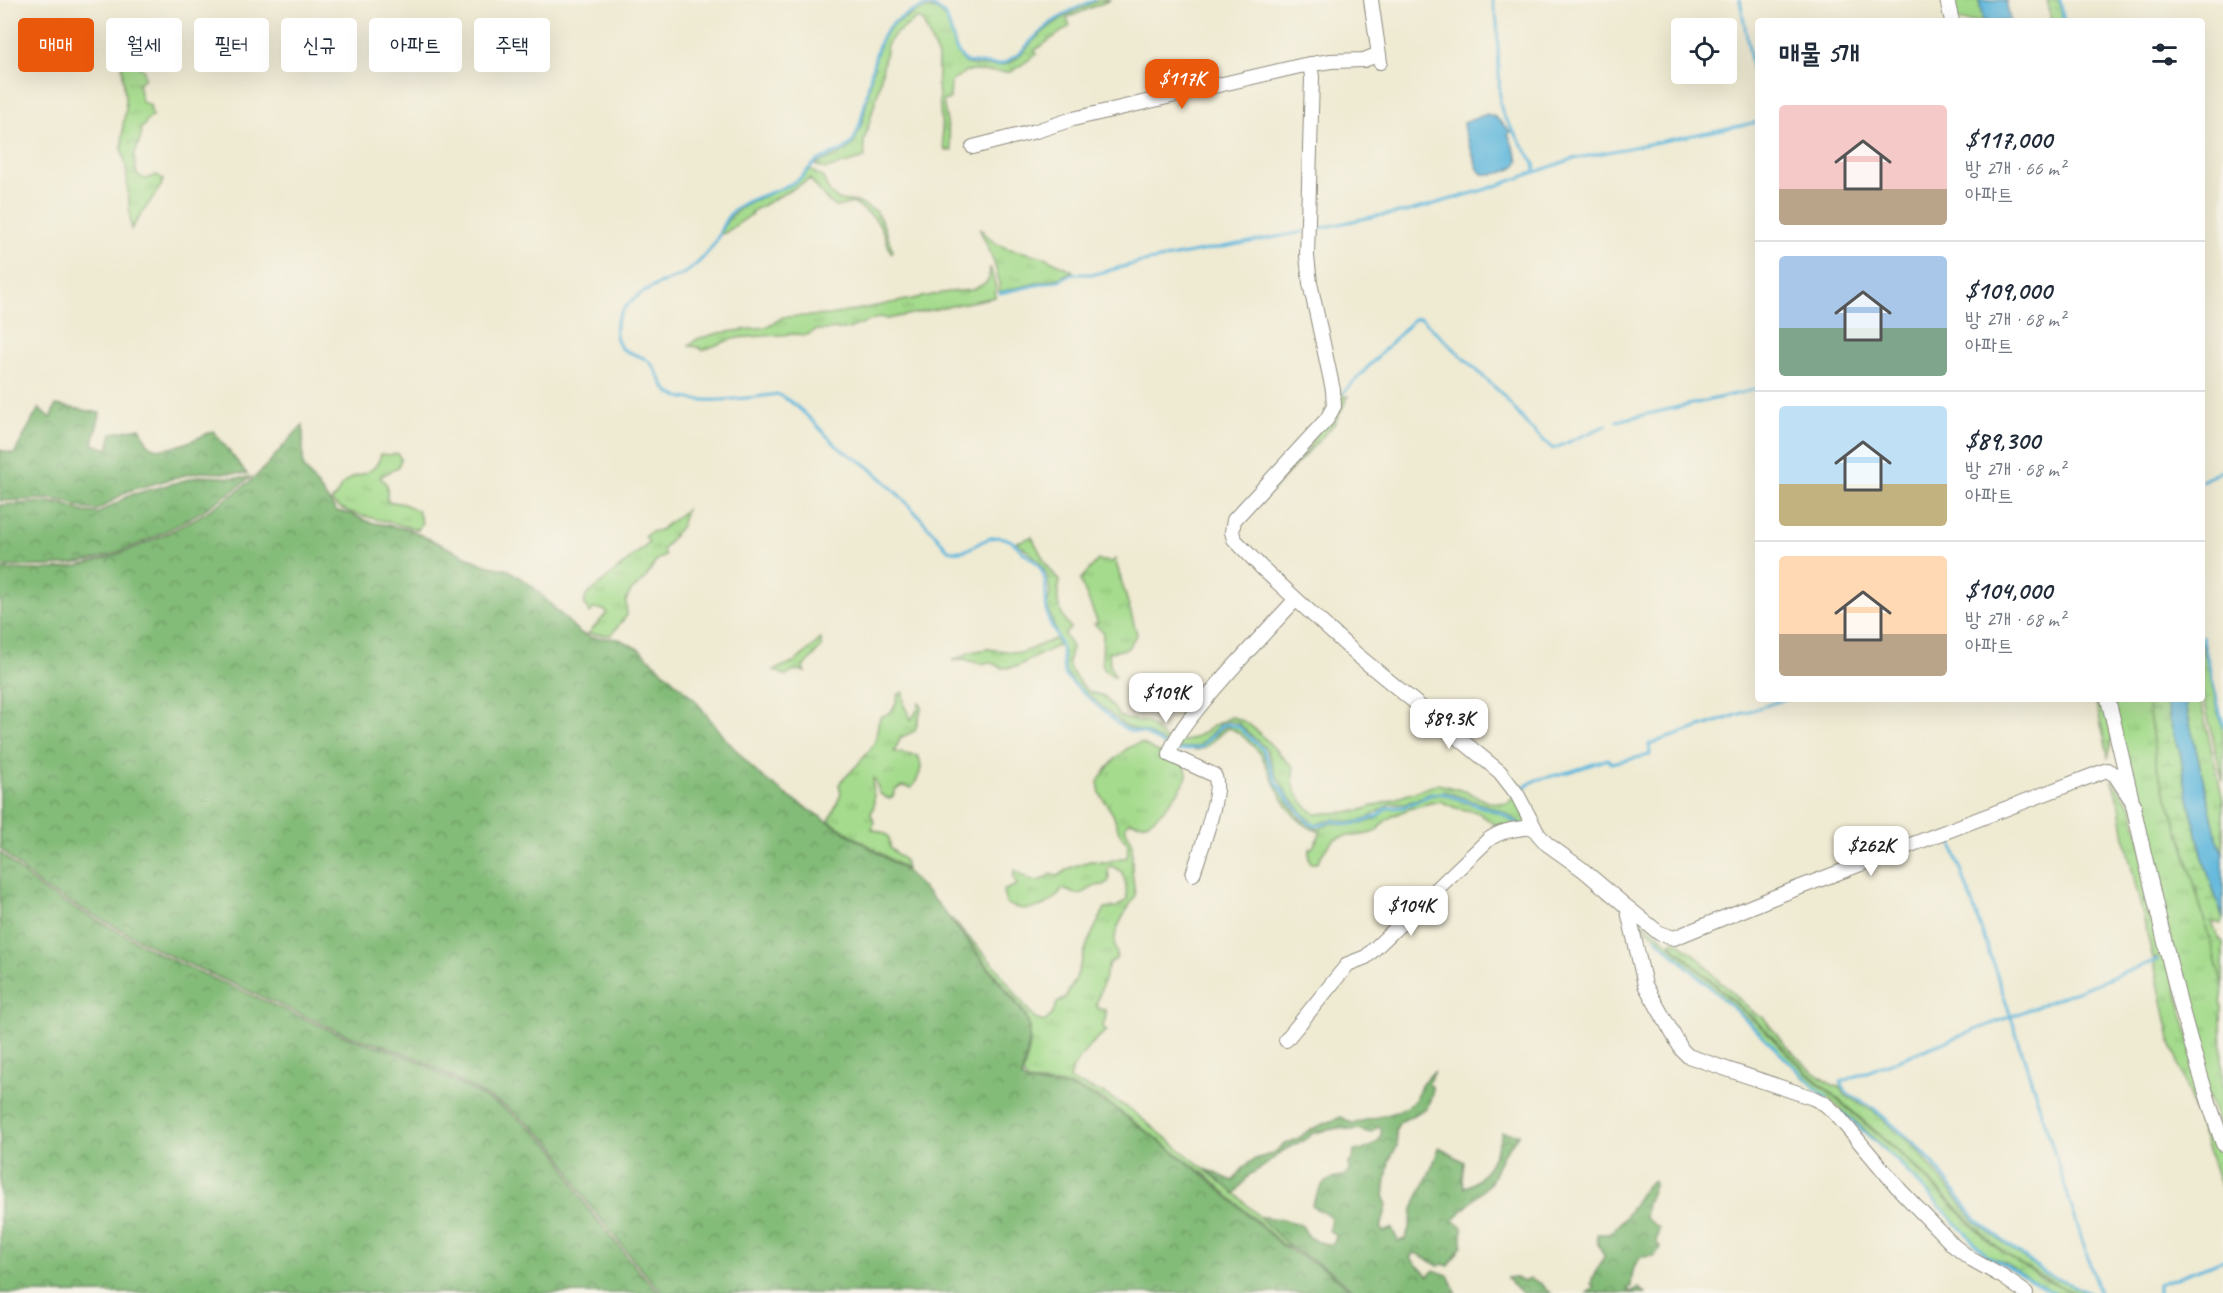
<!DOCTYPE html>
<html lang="ko">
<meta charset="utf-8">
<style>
body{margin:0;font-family:Caveat,"Poor Story",sans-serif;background:#f6f6f7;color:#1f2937;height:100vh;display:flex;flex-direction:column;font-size:22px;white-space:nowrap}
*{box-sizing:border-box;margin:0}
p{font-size:20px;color:#747a83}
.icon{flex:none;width:33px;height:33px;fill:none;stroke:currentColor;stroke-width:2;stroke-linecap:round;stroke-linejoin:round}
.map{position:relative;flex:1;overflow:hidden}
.drawer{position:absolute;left:1755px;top:18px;width:450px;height:684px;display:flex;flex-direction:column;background:#fff;border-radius:6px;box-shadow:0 6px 24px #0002}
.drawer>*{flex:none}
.hud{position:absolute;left:18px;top:18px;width:570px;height:54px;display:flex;gap:12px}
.fabs{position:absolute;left:1671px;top:18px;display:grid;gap:12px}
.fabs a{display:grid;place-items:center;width:66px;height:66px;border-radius:6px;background:#fff;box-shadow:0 6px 24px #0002;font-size:30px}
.price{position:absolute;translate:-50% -51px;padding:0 14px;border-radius:12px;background:#fff;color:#222;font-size:20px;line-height:39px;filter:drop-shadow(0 2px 3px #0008)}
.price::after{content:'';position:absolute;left:50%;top:36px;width:18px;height:14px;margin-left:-9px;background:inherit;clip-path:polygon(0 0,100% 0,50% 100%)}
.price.active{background:#ea580c;color:#fff}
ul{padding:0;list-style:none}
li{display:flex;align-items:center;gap:18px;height:150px;padding:0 24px}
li+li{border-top:2px solid #e0e1e3}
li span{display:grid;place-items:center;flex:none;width:168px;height:120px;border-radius:6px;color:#555}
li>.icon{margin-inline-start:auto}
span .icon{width:72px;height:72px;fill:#fffc;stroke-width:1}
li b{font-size:26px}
h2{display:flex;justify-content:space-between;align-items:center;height:72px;padding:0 24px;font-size:26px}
.pill{padding:0 21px;border-radius:6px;background:#fff;box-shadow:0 6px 24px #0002;font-size:21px;line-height:54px}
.pill.active{background:#ea580c;color:#fff}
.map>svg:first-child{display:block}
.grass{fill:url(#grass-tufts);stroke:#68835c;stroke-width:1.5}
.forest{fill:url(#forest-crowns);stroke:#577352;stroke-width:1.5}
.wetland{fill:url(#wetland-marsh);stroke:#68835c;stroke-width:1.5}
.water{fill:#60b8dd;stroke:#467284;stroke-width:1.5}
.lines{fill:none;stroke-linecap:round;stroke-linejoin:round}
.stream{stroke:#60b8dd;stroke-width:3}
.minor-casing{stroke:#8d8a7e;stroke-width:16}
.minor{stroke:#fff;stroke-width:14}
</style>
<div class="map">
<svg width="2223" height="1293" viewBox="0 0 2223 1293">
<defs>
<pattern id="grass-tufts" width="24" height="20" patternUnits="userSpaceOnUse" patternTransform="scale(1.5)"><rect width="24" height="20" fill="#a4db8c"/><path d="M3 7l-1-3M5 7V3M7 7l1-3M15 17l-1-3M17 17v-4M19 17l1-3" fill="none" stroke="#8dbc79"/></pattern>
<pattern id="forest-crowns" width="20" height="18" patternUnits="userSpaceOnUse" patternTransform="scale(1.5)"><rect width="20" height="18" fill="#83bb78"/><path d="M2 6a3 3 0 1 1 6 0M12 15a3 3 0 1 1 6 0" fill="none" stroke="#6b9863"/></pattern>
<pattern id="wetland-marsh" width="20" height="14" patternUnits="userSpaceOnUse" patternTransform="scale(1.5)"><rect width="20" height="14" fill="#a4db8c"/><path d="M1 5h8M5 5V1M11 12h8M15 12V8" fill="none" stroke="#8dbc79"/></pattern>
</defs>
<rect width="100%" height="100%" fill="#f7f3e8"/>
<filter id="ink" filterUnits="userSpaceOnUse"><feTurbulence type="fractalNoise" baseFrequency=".0167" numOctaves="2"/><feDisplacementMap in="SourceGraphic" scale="12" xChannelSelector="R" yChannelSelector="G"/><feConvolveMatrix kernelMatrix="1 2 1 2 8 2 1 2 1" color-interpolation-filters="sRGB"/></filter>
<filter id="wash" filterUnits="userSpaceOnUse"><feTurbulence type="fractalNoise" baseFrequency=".008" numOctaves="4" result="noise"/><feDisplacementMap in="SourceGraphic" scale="24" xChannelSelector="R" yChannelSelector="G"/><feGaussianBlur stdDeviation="1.35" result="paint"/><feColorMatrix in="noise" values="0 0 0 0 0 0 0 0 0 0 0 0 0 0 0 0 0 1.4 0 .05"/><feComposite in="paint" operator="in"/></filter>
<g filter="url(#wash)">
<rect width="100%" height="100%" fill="#efead2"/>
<path class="grass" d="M1099,0h11l-43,18 3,8 -35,24 2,4 -26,18 -45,-1 -15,11 -1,17 -7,2 9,50 -7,-1 -2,-9 -5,-55v-29l-15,-35 -5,-4 -23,16 -8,11 -8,43 -15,53 1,17 -39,11 -11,-4c12,-7 32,-10 39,-23 17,-28 15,-91 35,-113 6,-7 16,-11 24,-15 8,-4 16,-8 25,-3 18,11 12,37 27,52 7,3 15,3 23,3 31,2 33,-16 54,-33 17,-15 36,-24 57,-33z
M1950,0h29l4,21h-28z
M2047,0h12l4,21h-12z
M129,51l4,3 3,11 8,5 1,8 -7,6 4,18 8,3 2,12 -5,3 -2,5 -5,4 2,4 -8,24 3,18 8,4 12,-4 6,4 -2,7 -30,43 -5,-61 -4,-18 1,-25 3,-16 -4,-45 2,-7z
M810,169l13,9 7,15 9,7 18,2 19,9 7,13 10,27 -2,2c-10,-29 -11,-34 -38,-50l-17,4 -8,-6 -18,-22 -59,33 1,2 -27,19 -5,1c15,-40 64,-36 90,-65z
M979,228l16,15 11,5 38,9 29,14 -14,7 -60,14c2,-18 -12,-48 -20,-64z
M990,267l6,21 -1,9 -108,22 -7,-2 -32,12 -32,1 -9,5 -14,-1 -58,4 -32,12 -5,-3 -9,-1 8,-7 22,-6 48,-6 16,-10 47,-2 118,-23 24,-2 14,-7 3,-4z
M1340,392l5,5 3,-1 -13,27 -75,80 -24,22 73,-78 27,-53z
M397,453l4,6 -3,8 -18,10 7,8v16l17,3 14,7 4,12 -4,7c-19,-8 -75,-14 -87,-29 7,-5 8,-14 14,-19 14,-12 30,-4 36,-28l9,1z
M686,510l-5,16 -18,24 2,6 -8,4 -12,19 -14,12 -5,10 1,14 -16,20 -23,-1 19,-21 -3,-3 -10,-2 -4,5c-5,-6 -7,-10 -4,-17l63,-53 -4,-7 6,-4 9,-2z
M1032,537l14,27 14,18c-6,17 0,34 11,46l-7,6 8,13 -4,16 3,8 9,12 9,9 15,4 16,20 6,3 21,3 17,16 7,3 -3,4 -19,-11 -24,-8 -51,-43 -9,-12 -2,-19 -16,-46 3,-13 -3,-18 -8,-14 -22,-19z
M1115,559l22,75 -10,15 -18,3 1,14 6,12 -13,-9 -1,-5 1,-32 -9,-8 4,-1 -18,-43 18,-20 14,2z
M821,639v9l-18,19 2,5 -9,-2 -10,6 -12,-6 22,-9z
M1055,639l4,6 -43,22 -13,1 -14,-6 -8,2 -18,-5 -11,2 19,-9 17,-3 33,4z
M2202,641l21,90v52l-21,-92z
M903,692l1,13 7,15 7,-11 1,-7 3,4 -7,25 -14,6 -7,15 24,4c7,11 0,22 -6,32l-9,-2 -8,4 -2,6 -4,3 -9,-5 -5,-14 -2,-2 1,28 -3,8 3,8 -2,7c14,5 18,3 18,19l14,12 2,9 -77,-48 12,-27 -2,-10c12,-14 26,-24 35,-41 4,-9 2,-18 7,-27 12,-1 15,-11 17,-21z
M2095,699h9l9,37 -5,23 -1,-9z
M2111,699h36l10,69 27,79 36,128 3,12 -2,18 2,131 -15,-42z
M2184,699h16l23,101v54l-6,-16z
M1232,717c26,6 41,35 62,50 -4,21 5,34 21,47l44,-3 79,-27 30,8 19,10 21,1 7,-7 14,27 -6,2 -21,-14 -55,-19 -16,1 -26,11h-15l-23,15 -15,3 -20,-3 -17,6 -10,-9 -17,-21 -13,-22 -8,-23 -29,-27 -10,-2 -9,4 -20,21 -22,3 -1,-7c23,0 33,-18 56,-25z
M1232,725l8,3 22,22 15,34 14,22 10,13 14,9 4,1 12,-6 15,2 16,-1 14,-5 10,-10 19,-2 24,-11 12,-2 60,20 18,12h-22l-20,-14 -21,-4 -16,-7c-17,4 -37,8 -52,18 -6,4 -8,10 -14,13 -32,11 -35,-9 -57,31h-6l-2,-3v-11l4,-2 8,-15c-35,-9 -46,-51 -61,-79 -9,-9 -19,-21 -31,-25 -13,5 -20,24 -36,22 18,-5 22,-23 39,-25z
M1141,743l43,22c1,3 3,6 3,9 -1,12 -28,43 -39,48 -7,3 -11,1 -19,-1l-4,6 7,17v26l3,26c-9,17 -27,38 -18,58l-1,5 -7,5 -13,41 3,4 7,1v5l-3,12 4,4c-12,7 -37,35 -38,49l32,12 29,17 108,87 53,52 -9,-4 -77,-70 -92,-68 -12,-8 -33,-13 -40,-3 -5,-9c6,-21 12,-39 2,-60l-74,-95 44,48 40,53 9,3 8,-7 5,-12 8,-5 11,-20 12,-36 17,-34 12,-1 10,-8 -1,-14 -4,-13 -10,-6 -4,2 1,13 -5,4 -9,1 -12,7 -7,1 -14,-5c-11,19 -38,26 -56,14l-3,-12 14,-6 -4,-8 2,-7c11,9 22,17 35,4l8,2 14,-9 18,-6 17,1 13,-4h7l1,-14 -9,-12 -6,-18 -13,-20 -2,-12c8,-14 26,-37 43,-39z
M2111,779l21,28 71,290 20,58v39l-53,-155 -16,-76 4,-2 -1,-4 -4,2 -27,-115 -6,-38z
M1637,920l21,14 104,94 46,47 99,85 84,84 52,35 30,14h-18l-15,-7 -34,-23 -19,-8 -88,-92 -36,-35 -59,-50 -56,-58z
M1675,940l25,19 14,17 44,40 5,1c13,18 56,69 78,70l4,8 28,16 43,37 59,74 70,52 43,19h-11l-16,-6 -44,-25 -25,-19 -84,-84 -99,-85 -46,-47 -89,-80 -3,-4z"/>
<path class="forest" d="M56,405l44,8 -7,31 15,5 4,-16 28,-5c3,5 5,13 9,17 13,12 51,-8 64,-14l34,43 -47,-2 -15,3 -57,16 -30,19 -13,-1 -21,-8 -15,-2 -49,2v-51l14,4 25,-46 11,10z
M303,425v41l33,45 15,3 18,8 39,7 77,36 24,5 23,16 48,47 10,4 29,2 20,10 56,51 30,38 31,34 33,25 116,73 34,35 85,109c10,20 3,38 -2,59v5l5,5 41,4 20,7 25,13 91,68 77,70 46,25 27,23h-691l-24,-26 -51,-63 -32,-56 -24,-22 -29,-21 -86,-47 -36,-13 -32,-9 -185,-83 -123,-66 -41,-39v-279c27,1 56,2 82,-4 57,-14 130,-50 174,-89 17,-16 30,-35 47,-51z
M200,476l42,2 9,-1c-44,35 -116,76 -173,86 -25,4 -52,4 -78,3v-61l49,-3 14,2 21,8 15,1 31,-18z
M0,852l40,37 123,67 185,82 32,9 36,13 86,47 29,21 24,22 31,56 51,63 23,24h-660z
M1435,1071l-7,14 4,1v8l-5,14 -27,14 -4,7 1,17 -8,15 -4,25 -1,12 3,7 -6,23 2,4 9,-4 6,13 7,-2c7,-13 5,-26 11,-38 8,-17 18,-35 23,-54l25,15 -2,18 2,8c21,-7 33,-35 38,-56l17,2 -17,22 -11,26 -38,38 9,7v18l-13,21 -6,-2 -5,2 -24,-14 -4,6 18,18 6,-6 14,5 8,18h-99l-29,-24 -37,-21 -32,-31c5,-1 39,5 43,9 2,2 3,5 5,8 6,9 17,10 26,10l3,-7 -7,-7 2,-13c-6,-6 -13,-5 -19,-12 12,-24 7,-23 34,-30l3,-4 -1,-7 5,-5 1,-8c15,-2 32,-8 26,-25l-10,7 -12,-4 -5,1 -15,-2 -25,5 -6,6 -23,11 -21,17 -14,8 -14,19 -29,-25 27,12 11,-14 9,-7 21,-7 9,-8 16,-7 10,-8 32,-13 12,7c19,-8 41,-7 58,-20 9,-8 6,-12 11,-20 2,-5 10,-10 13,-13z
M1653,1180l2,3 -8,20 -2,15 14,10 -3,14 5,6 -8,8 -12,1c-9,11 -9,17 -10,30l-4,2 4,3 7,-4 7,5h-58l7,-5 -3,-3c0,-10 10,-19 13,-29l-6,-12 -1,-10h12l15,-15 21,-32z
M1514,1277l10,5 6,-4 10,5 11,10h-29l-15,-15z"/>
<path class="wetland" d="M2147,699h18l15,52 7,43 17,67 19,58 -2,5 -9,-2 6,15 5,5v45l-39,-140 -27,-79z"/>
<path class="water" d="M1979,0h27l4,21h-27z
M1487,114l8,3 16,15 -3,2 11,27c-7,12 -24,14 -37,13l-4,-5 -14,-39 -1,-7z
M2165,699h19l33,139 6,16v65l-19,-58 -17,-67 -7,-43 -7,-18z"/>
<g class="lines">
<path class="stream" d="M1094,0l-24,11 -19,12 -17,15 -14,15 -15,10 -8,2 -31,-3c-4,-5 -9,-9 -11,-15 -7,-20 -3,-35 -27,-42 -11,4 -26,11 -36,19 -23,19 -23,87 -38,115 -7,14 -27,15 -38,23 -8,6 -12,14 -20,19 -20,13 -48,15 -65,32 -8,8 -10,18 -15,28 -7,11 -17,22 -28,30 -7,5 -16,8 -24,11 -27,11 -62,34 -43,66 10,7 24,7 32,18 6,8 9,21 17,27 20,13 84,5 107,1 24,11 41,34 60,52 10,9 24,13 34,23 28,24 54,53 77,81 25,7 32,-17 56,-12 9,2 13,8 19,14 4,4 10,7 14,11 14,17 6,35 11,54 3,11 12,22 14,34 2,11 -1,18 5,27l51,46 12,7 14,2 20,12
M1492,0l5,21 3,82 3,12 31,48 1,8
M1740,0l18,99
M2060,0l4,21
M1312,230l64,-14 30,-4 81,-23 86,-30 185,-37
M1000,293l60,-13 11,-6h24l43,-11 165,-31
M1344,392l70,-73 7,-1 82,77 26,32 24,22 54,-24
M1617,421l141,-32
M2202,481l21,-11
M2202,636l21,90
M1177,751l24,-4 20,-21 5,-2 12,2 26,25 13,32 13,18 19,22 8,3 16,-5 16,3 14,-2 15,-6 8,-8 17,-1 29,-13 10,-1 59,20 18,11
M1519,790l17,-10 36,-9 36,-12 3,4 39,-8 -1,-11 137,-45
M1949,835l62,182 88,276
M1656,938l91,83 79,77
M1842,1112l57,51 88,93c24,10 43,26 67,37
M2090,1293l-45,-20 -68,-52 -45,-59 -19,-20 -40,-34 -26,-15 -6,-11 316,-122
M2159,1293v-9l64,-24"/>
</g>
</g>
<g filter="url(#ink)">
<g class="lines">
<defs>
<path id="minor" d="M1371,0l9,62
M1947,0l5,21
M1310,64l2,13 -5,179 3,27 23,107 1,16 -7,13 -93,101 -2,12 2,7 28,29 94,86 144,118 17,22 21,40 9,10 35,25 45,38 18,78 37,65 6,6 125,42 12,6 11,10 64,76 54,56 17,13 32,18 23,16
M973,147l63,-16 37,-12 227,-53 31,-5 33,-1 15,-6
M2108,699c37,149 64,301 115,445
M1193,874c6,-19 31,-86 21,-99l-44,-20c-2,-24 105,-132 126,-156
M1627,907l32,26 15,5 103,-42 330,-126 8,5 19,29
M1286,1040l62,-76 18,-7 122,-117c14,-11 30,-11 46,-13"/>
</defs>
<use href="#minor" class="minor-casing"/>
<use href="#minor" class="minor"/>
</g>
</g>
</svg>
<div class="fabs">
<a><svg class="icon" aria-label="locate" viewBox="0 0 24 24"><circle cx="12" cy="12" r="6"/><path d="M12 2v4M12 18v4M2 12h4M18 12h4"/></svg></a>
</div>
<b class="price active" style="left:1182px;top:110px">$117K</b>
<b class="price" style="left:1166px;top:724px">$109K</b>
<b class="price" style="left:1449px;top:750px">$89.3K</b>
<b class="price" style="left:1871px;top:877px">$262K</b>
<b class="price" style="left:1411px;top:937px">$104K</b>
<div class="hud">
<a class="pill active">매매</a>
<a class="pill">월세</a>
<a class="pill">필터</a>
<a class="pill">신규</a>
<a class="pill">아파트</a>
<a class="pill">주택</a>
</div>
<section class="drawer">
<h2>매물 5개<svg class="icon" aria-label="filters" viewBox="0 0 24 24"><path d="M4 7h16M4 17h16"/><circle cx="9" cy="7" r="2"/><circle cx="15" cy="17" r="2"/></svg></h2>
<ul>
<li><span style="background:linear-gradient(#f6c9c9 70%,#b9a48a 0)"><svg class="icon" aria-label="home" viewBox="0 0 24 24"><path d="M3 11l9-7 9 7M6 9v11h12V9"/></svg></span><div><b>$117,000</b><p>방 2개 · 66 m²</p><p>아파트</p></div></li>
<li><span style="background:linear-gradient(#a9c7e8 60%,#7fa58c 0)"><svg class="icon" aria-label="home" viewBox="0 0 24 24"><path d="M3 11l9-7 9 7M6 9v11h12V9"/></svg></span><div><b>$109,000</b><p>방 2개 · 68 m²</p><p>아파트</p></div></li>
<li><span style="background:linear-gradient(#bfe0f5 65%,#c2b280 0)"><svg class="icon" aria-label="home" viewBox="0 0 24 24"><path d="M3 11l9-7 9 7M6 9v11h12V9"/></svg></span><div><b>$89,300</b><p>방 2개 · 68 m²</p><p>아파트</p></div></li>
<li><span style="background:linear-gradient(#ffd9b3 65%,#b9a48a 0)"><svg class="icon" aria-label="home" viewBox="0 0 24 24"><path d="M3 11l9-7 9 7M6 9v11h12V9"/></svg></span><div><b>$104,000</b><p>방 2개 · 68 m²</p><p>아파트</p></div></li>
</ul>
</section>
</div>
